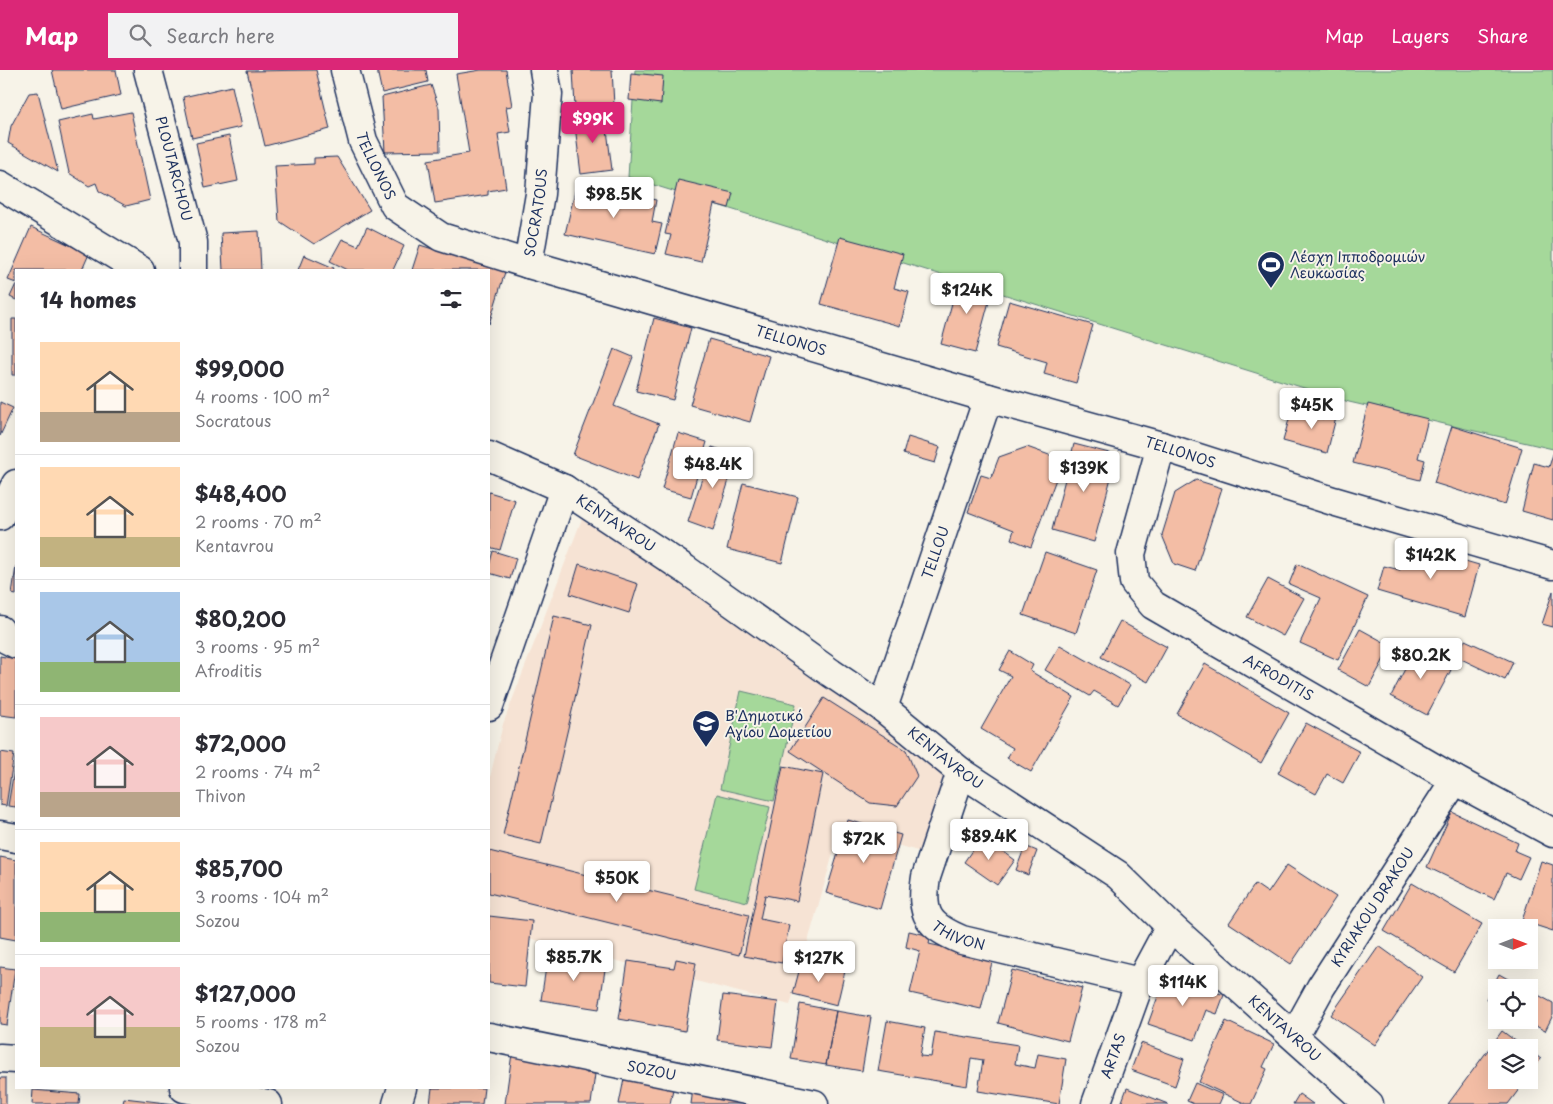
<!DOCTYPE html>
<meta charset="utf-8">
<style>
body{margin:0;font-family:"Playpen Sans",sans-serif;background:#f2f2f3;color:#2b2b33;height:100vh;display:flex;flex-direction:column;font-size:19px;white-space:nowrap}
*{box-sizing:border-box;margin:0}
p{font-size:16px;color:#7c7c81}
.icon{flex:none;width:28px;height:28px;fill:none;stroke:currentColor;stroke-width:2;stroke-linecap:round;stroke-linejoin:round}
.map{position:relative;flex:1;overflow:hidden}
.details{position:absolute;left:15px;top:199px;width:475px;height:820px;display:flex;flex-direction:column;background:#fff;border-radius:0px;box-shadow:0 5px 20px #0002}
.details>*{flex:none}
.needle{width:32px;rotate:90deg}
.tools{position:absolute;left:1488px;top:849px;display:grid;gap:10px}
.tools a{display:grid;place-items:center;width:50px;height:50px;border-radius:0px;background:#fff;box-shadow:0 5px 20px #0002;font-size:25px}
.price{position:absolute;translate:-50% -42px;padding:0 11px;border-radius:5px;background:#fff;color:#222;font-size:16px;line-height:32px;filter:drop-shadow(0 1px 2px #0008)}
.price::after{content:'';position:absolute;left:50%;top:30px;width:15px;height:11px;margin-left:-8px;background:inherit;clip-path:polygon(0 0,100% 0,50% 100%)}
.price.on{background:#db2777;color:#fff}
ul{padding:0;list-style:none}
li{display:flex;align-items:center;gap:15px;height:125px;padding:0 25px}
li+li{border-top:1px solid #e1e1e2}
li span{display:grid;place-items:center;flex:none;width:140px;height:100px;border-radius:0px;color:#555}
li>.icon{margin-inline-start:auto}
span .icon{width:60px;height:60px;fill:#fffc;stroke-width:1}
li b{font-size:21px}
h2{display:flex;justify-content:space-between;align-items:center;height:60px;padding:0 25px;font-size:21px}
header{display:flex;align-items:center;gap:30px;box-sizing:border-box;height:70px;padding:0 25px;background:#db2777;color:#fff}
header strong{font-size:24px}
nav{display:flex;gap:28px;margin-inline-start:auto;font-size:18px}
.search{width:350px;height:45px;background:#f2f2f3;display:flex;align-items:center;gap:12px;box-sizing:border-box;padding:0 18px;border-radius:0px;color:#7c7c81;font-size:19px}
.map>svg:first-child{display:block}
.built{fill:#f6e3d4}
.green{fill:#a5d89a;stroke:#60847c}
.building{fill:#f3bda5;stroke:#1b2f5e}
.lines{fill:none;stroke-linecap:round;stroke-linejoin:round}
.minor-casing{stroke:#1b2f5e;stroke-width:31}
.minor{stroke:#f7f3e8;stroke-width:28}
.labels{text-anchor:middle;stroke-width:4;stroke-linejoin:round;paint-order:stroke}
.street-label{font-size:14px;fill:#1b2f5e;stroke:#f7f3e8}
.poi-label{font-size:14px;fill:#1b2f5e;stroke:#f7f3e8;text-anchor:start}
</style>
<header>
<strong>Map</strong>
<div class="search"><svg class="icon" aria-label="search" viewBox="0 0 24 24"><circle cx="10" cy="10" r="6"/><path d="M15 15l6 6"/></svg>Search here</div>
<nav><a>Map</a><a>Layers</a><a>Share</a></nav>
</header>
<div class="map">
<svg width="1553" height="1034" viewBox="0 0 1553 1034">
<rect width="100%" height="100%" fill="#f7f3e8"/>
<filter id="ink" filterUnits="userSpaceOnUse"><feTurbulence type="fractalNoise" baseFrequency=".02" numOctaves="2"/><feDisplacementMap in="SourceGraphic" scale="10" xChannelSelector="R" yChannelSelector="G"/><feConvolveMatrix kernelMatrix="1 2 1 2 8 2 1 2 1" color-interpolation-filters="sRGB"/></filter>
<g filter="url(#ink)">
<path class="built" d="M583,446l367,257 -25,80 -85,-24 -50,176 -301,-77v-147l14,-57z"/>
<path class="green" d="M635,0h918v379l-204,-47 -721,-225z
M741,621l55,13 -22,97 -54,-12z
M717,724l53,13 -23,95 -53,-13z"/>
<path class="building" d="M52,0h64l5,25 -60,14z
M316,0l14,59 -65,17 -18,-75z
M377,0h49l2,12 -46,11z
M481,0h25l6,36 -6,1 4,25 -12,2 8,54 -18,3v4l-53,8 -7,-43 41,-7 -13,-79z
M573,0h39l2,35 -39,2z
M631,3l32,3 -2,28 -32,-4z
M431,15l8,23 1,43 -55,1 -3,-55z
M232,16l9,41 -49,11 -9,-41z
M38,22l20,80 -50,-29 3,-17 18,-33z
M131,42l19,88 -24,6 -27,-15 -3,-8 -7,3 -20,-13 -11,-51 35,-8 1,5z
M605,44l7,56 -31,4 -7,-56z
M229,66l9,45 -33,7 -9,-45z
M337,87l33,53 -56,34 -35,-23 -4,-55 39,-2v-6z
M678,110l55,13 -4,15 -15,-4 -13,58 -35,-8 5,-19 -6,-1z
M577,113l79,17 -4,22 10,2 -7,30 -90,-20z
M31,157l58,27 -7,16h-66v13l-8,-3z
M367,157l37,19 -11,24h-45l-18,-9 12,-22 16,7z
M259,161l2,39h-38l-2,-37z
M840,167l63,17 -9,34 15,4 -9,34 -79,-22z
M420,175l85,27 -16,52v-54h-77z
M304,185l30,13 -1,2h-35z
M959,207l34,10 -18,66 -34,-9z
M16,214v16l-6,-3z
M1009,231l84,24 -17,58 -32,-9 3,-12 -51,-15z
M654,248l37,10 -18,72 -37,-9z
M12,249h4v56h-4z
M709,269l60,17 -19,66 -60,-17z
M614,279l19,8 -19,49 45,18 -22,56 -64,-25z
M0,332l13,6 -13,28z
M1327,333l12,3 -12,47 -44,-12 8,-29 32,8z
M1368,334l60,15 -10,39 7,2 -5,20 -67,-17z
M1452,356l70,22 -17,57 -71,-22z
M678,363l29,9 -16,55 -29,-8z
M908,367l32,10 -5,16 -32,-9z
M1074,374l43,11 -23,87 -42,-12z
M712,377l25,8 -24,76 -25,-9z
M1027,377l36,13 -32,87 -20,-8 3,-9 -46,-18 13,-37 10,3 8,-21z
M1553,384v66l-31,-9 12,-48 15,4z
M1196,410l26,8 -27,83 -21,-7 -12,-29 13,-42z
M743,413l55,14 -16,66 -55,-14z
M489,422l26,8 -15,50 -11,-3z
M1407,474l72,21 -14,52 -88,-26 7,-25 16,4z
M493,481l23,7 -6,21 -21,-6v-7z
M1045,482l52,18 -21,63 -53,-18z
M579,494l59,20 -9,29 -59,-19z
M1297,494l71,33 -30,63 -38,-17 21,-45 -32,-14z
M16,496v29l-4,-1z
M1268,509l36,19 -21,38 -36,-19z
M1553,521v36l-11,-3z
M554,546l38,9 -51,219 -38,-9z
M1120,551l47,26 -19,35 -47,-25z
M1360,559l31,17 -22,41 -31,-17z
M1465,570l48,22 -8,18 -48,-23z
M1419,572l20,11 -5,8 17,9 -24,45 -36,-19z
M1060,575l70,40 -12,20 -24,-14 -4,5 -45,-26z
M1010,581l23,14 -3,6 44,26 -43,75 -24,-14 6,-10 -32,-19 30,-53 -12,-6z
M0,586l16,3v58l-16,-2z
M1205,594l84,49 -28,50 -84,-49z
M824,628l82,52 11,26 -20,30 -27,-3 -80,-52z
M1306,653l54,29 -17,31 -16,-9 -11,20 -38,-21z
M0,682l14,2 -8,52 -6,-1z
M16,688v49l-8,-1z
M783,696l40,8 -26,127 -32,-6 -5,24 29,6 -7,38 -38,-7z
M1452,742l66,31 -3,8 14,6 -10,22 -13,-6 -12,26 -67,-32z
M848,750l53,15 -21,74 -54,-16z
M982,766l33,24 -18,25 -33,-23z
M1025,776l12,5 -9,24 -12,-5z
M489,781l260,64 -10,40 -250,-62z
M0,787l16,3v80l-16,-3z
M1541,791l12,4v66l-31,-10z
M1287,795l49,32 -45,67 -62,-41 26,-39 13,9z
M1412,813l70,41 -28,48 -70,-41z
M489,846l43,5 -7,66 -36,-4z
M909,861l22,5 -2,8 64,14 -12,51 -71,-16 10,-42 -14,-4z
M1379,876l43,31 -47,68 -44,-30z
M548,884l58,9 -7,46 -58,-9z
M676,889l20,4 -11,68 -66,-12 9,-58 46,7z
M802,890l43,11 -8,34 -44,-11z
M0,897l15,2 -8,56 -7,-1z
M1012,900l70,18 -14,53 -70,-18z
M1166,904l58,21 -7,19 -11,-4 -11,30 -47,-16z
M1499,904l25,14h-28v17l-10,-6z
M1529,920l24,13v12l-8,16 -20,-11h4z
M723,925l55,7 -6,45 -55,-7z
M800,934l36,7 -10,54 -35,-6z
M836,941l35,6 -9,54 -36,-6z
M887,951l38,7 -5,28 11,1 4,-25 83,13 -3,19 20,4 3,-14 28,5 -7,45 -81,-13 5,-31 -12,-2 -4,28 -89,-15z
M1226,951l48,23 -11,23 4,2 -16,35h-5l-47,-22z
M1502,961l23,17h-29v32h30l-18,24h-60z
M1141,973l43,16 -9,27 -44,-16z
M513,976l75,13 -2,14 9,1 -4,30h-86z
M1529,980l12,9 -12,17z
M0,1008h6v26h-6z
M624,1009l49,10 -3,15h-51z
M1195,1013l28,12 -4,9h-25l-7,-3z
M432,1018h52l-2,16h-52z
M1127,1018l41,16h-47z
M693,1019l60,15h-62z
M33,1020l47,4 -1,10h-47z
M1299,1024l14,10h-20z
M124,1028l51,6h-52z"/>
<g class="lines">
<defs>
<g id="minor">
<path id="s1" d="M148,0l45,172v28"/>
<path id="s2" d="M345,0l18,71 32,65 46,31 87,27 460,134 173,48 172,55 220,64"/>
<path d="M0,115l140,85"/>
<path id="s3" d="M528,194l12,-70 8,-100 -4,-24"/>
<path id="s4" d="M1161,376l-30,108 3,28 19,23 302,175 98,53"/>
<path id="s5" d="M489,386l75,33 121,80 146,104 52,35 78,64 157,103 52,51 199,178"/>
<path d="M0,446l16,-32"/>
<path d="M0,560l6,9 10,5"/>
<path d="M489,636l75,-217"/>
<path id="s6" d="M883,638l105,-310"/>
<path id="s7" d="M961,702l-35,105c-6,38 2,49 36,63l178,42"/>
<path d="M0,765l16,3"/>
<path id="s8" d="M1294,966l27,-49 134,-207"/>
<path id="s9" d="M489,967l325,67"/>
<path d="M0,988l16,1"/>
<path d="M184,1018l84,16"/>
<path d="M397,1034l5,-16"/>
<path id="s10" d="M1096,1034l44,-122 30,-56"/>
</g>
</defs>
<use href="#minor" class="minor-casing"/>
<use href="#minor" class="minor"/>
</g>
</g>
<defs>
<symbol id="stadium-pin" viewBox="-11 -11 22 30"><path d="M0 17L-7.5 6A9.5 9.5 0 1 1 7.5 6Z" fill="#1b2f5e" stroke="#f7f3e8"/><path d="M0-5a6.5 5 0 1 0 0 10a6.5 5 0 1 0 0-10ZM-3.5-1.8h7v3.6h-7Z" fill="#fff"/></symbol>
<symbol id="school-pin" viewBox="-11 -11 22 30"><path d="M0 17L-7.5 6A9.5 9.5 0 1 1 7.5 6Z" fill="#1b2f5e" stroke="#f7f3e8"/><path d="M0-5L7-2L0 1L-7-2ZM-4 1L0 2.5L4 1V4Q0 6-4 4Z" fill="#fff"/></symbol>
</defs>
<g fill-rule="evenodd">
<use href="#stadium-pin" x="1255" y="179" width="32" height="43"/>
<use href="#school-pin" x="690" y="638" width="32" height="43"/>
</g>
<g class="labels">
<g class="street-label">
<text dy="5" stroke="none"><textPath href="#s2" startOffset="101">TELLONOS</textPath></text>
<text dy="5" stroke="none"><textPath href="#s1" startOffset="102">PLOUTARCHOU</textPath></text>
<text dy="5" stroke="none"><textPath href="#s3" startOffset="52">SOCRATOUS</textPath></text>
<text dy="5" stroke="none"><textPath href="#s2" startOffset="566">TELLONOS</textPath></text>
<text dy="5" stroke="none"><textPath href="#s2" startOffset="971">TELLONOS</textPath></text>
<text dy="5" stroke="none"><textPath href="#s5" startOffset="144">KENTAVROU</textPath></text>
<text dy="5" stroke="none"><textPath href="#s6" startOffset="164">TELLOU</textPath></text>
<text dy="5" stroke="none"><textPath href="#s4" startOffset="315">AFRODITIS</textPath></text>
<text dy="5" stroke="none"><textPath href="#s5" startOffset="549">KENTAVROU</textPath></text>
<text dy="5" stroke="none"><textPath href="#s8" startOffset="151">KYRIAKOU DRAKOU</textPath></text>
<text dy="5" stroke="none"><textPath href="#s7" startOffset="188">THIVON</textPath></text>
<text dy="5" stroke="none"><textPath href="#s5" startOffset="984">KENTAVROU</textPath></text>
<text dy="5" stroke="none"><textPath href="#s10" startOffset="51">ARTAS</textPath></text>
<text dy="5" stroke="none"><textPath href="#s9" startOffset="166">SOZOU</textPath></text>
</g>
<g class="poi-label">
<text x="1290" y="192">Λέσχη Ιπποδρομιών<tspan x="1290" dy="16">Λευκωσίας</tspan></text>
<text x="725" y="651">Β'Δημοτικό<tspan x="725" dy="16">Αγίου Δομετίου</tspan></text>
</g>
</g>
</svg>
<div class="tools">
<a><svg class="needle" viewBox="-14 -14 28 28"><path d="M0-13l5 13h-10z" fill="#e53935"/><path d="M0 13l5-13h-10z" fill="#7c7c81"/></svg></a>
<a><svg class="icon" aria-label="locate" viewBox="0 0 24 24"><circle cx="12" cy="12" r="6"/><path d="M12 2v4M12 18v4M2 12h4M18 12h4"/></svg></a>
<a><svg class="icon" aria-label="layers" viewBox="0 0 24 24"><path d="M12 4l9 5-9 5-9-5zM3 14l9 5 9-5"/></svg></a>
</div>
<b class="price on" style="left:593px;top:74px">$99K</b>
<b class="price" style="left:614px;top:149px">$98.5K</b>
<b class="price" style="left:967px;top:245px">$124K</b>
<b class="price" style="left:1312px;top:360px">$45K</b>
<b class="price" style="left:713px;top:419px">$48.4K</b>
<b class="price" style="left:1084px;top:423px">$139K</b>
<b class="price" style="left:1431px;top:510px">$142K</b>
<b class="price" style="left:1421px;top:610px">$80.2K</b>
<b class="price" style="left:989px;top:791px">$89.4K</b>
<b class="price" style="left:864px;top:794px">$72K</b>
<b class="price" style="left:617px;top:833px">$50K</b>
<b class="price" style="left:574px;top:912px">$85.7K</b>
<b class="price" style="left:819px;top:913px">$127K</b>
<b class="price" style="left:1183px;top:937px">$114K</b>
<section class="details">
<h2>14 homes<svg class="icon" aria-label="filters" viewBox="0 0 24 24"><path d="M4 7h16M4 17h16"/><circle cx="9" cy="7" r="2"/><circle cx="15" cy="17" r="2"/></svg></h2>
<ul>
<li><span style="background:linear-gradient(#ffd9b3 70%,#b9a48a 0)"><svg class="icon" aria-label="home" viewBox="0 0 24 24"><path d="M3 11l9-7 9 7M6 9v11h12V9"/></svg></span><div><b>$99,000</b><p>4 rooms · 100 m²</p><p>Socratous</p></div></li>
<li><span style="background:linear-gradient(#ffd9b3 70%,#c2b280 0)"><svg class="icon" aria-label="home" viewBox="0 0 24 24"><path d="M3 11l9-7 9 7M6 9v11h12V9"/></svg></span><div><b>$48,400</b><p>2 rooms · 70 m²</p><p>Kentavrou</p></div></li>
<li><span style="background:linear-gradient(#a9c7e8 70%,#8fb573 0)"><svg class="icon" aria-label="home" viewBox="0 0 24 24"><path d="M3 11l9-7 9 7M6 9v11h12V9"/></svg></span><div><b>$80,200</b><p>3 rooms · 95 m²</p><p>Afroditis</p></div></li>
<li><span style="background:linear-gradient(#f6c9c9 75%,#b9a48a 0)"><svg class="icon" aria-label="home" viewBox="0 0 24 24"><path d="M3 11l9-7 9 7M6 9v11h12V9"/></svg></span><div><b>$72,000</b><p>2 rooms · 74 m²</p><p>Thivon</p></div></li>
<li><span style="background:linear-gradient(#ffd9b3 70%,#8fb573 0)"><svg class="icon" aria-label="home" viewBox="0 0 24 24"><path d="M3 11l9-7 9 7M6 9v11h12V9"/></svg></span><div><b>$85,700</b><p>3 rooms · 104 m²</p><p>Sozou</p></div></li>
<li><span style="background:linear-gradient(#f6c9c9 60%,#c2b280 0)"><svg class="icon" aria-label="home" viewBox="0 0 24 24"><path d="M3 11l9-7 9 7M6 9v11h12V9"/></svg></span><div><b>$127,000</b><p>5 rooms · 178 m²</p><p>Sozou</p></div></li>
</ul>
</section>
</div>
